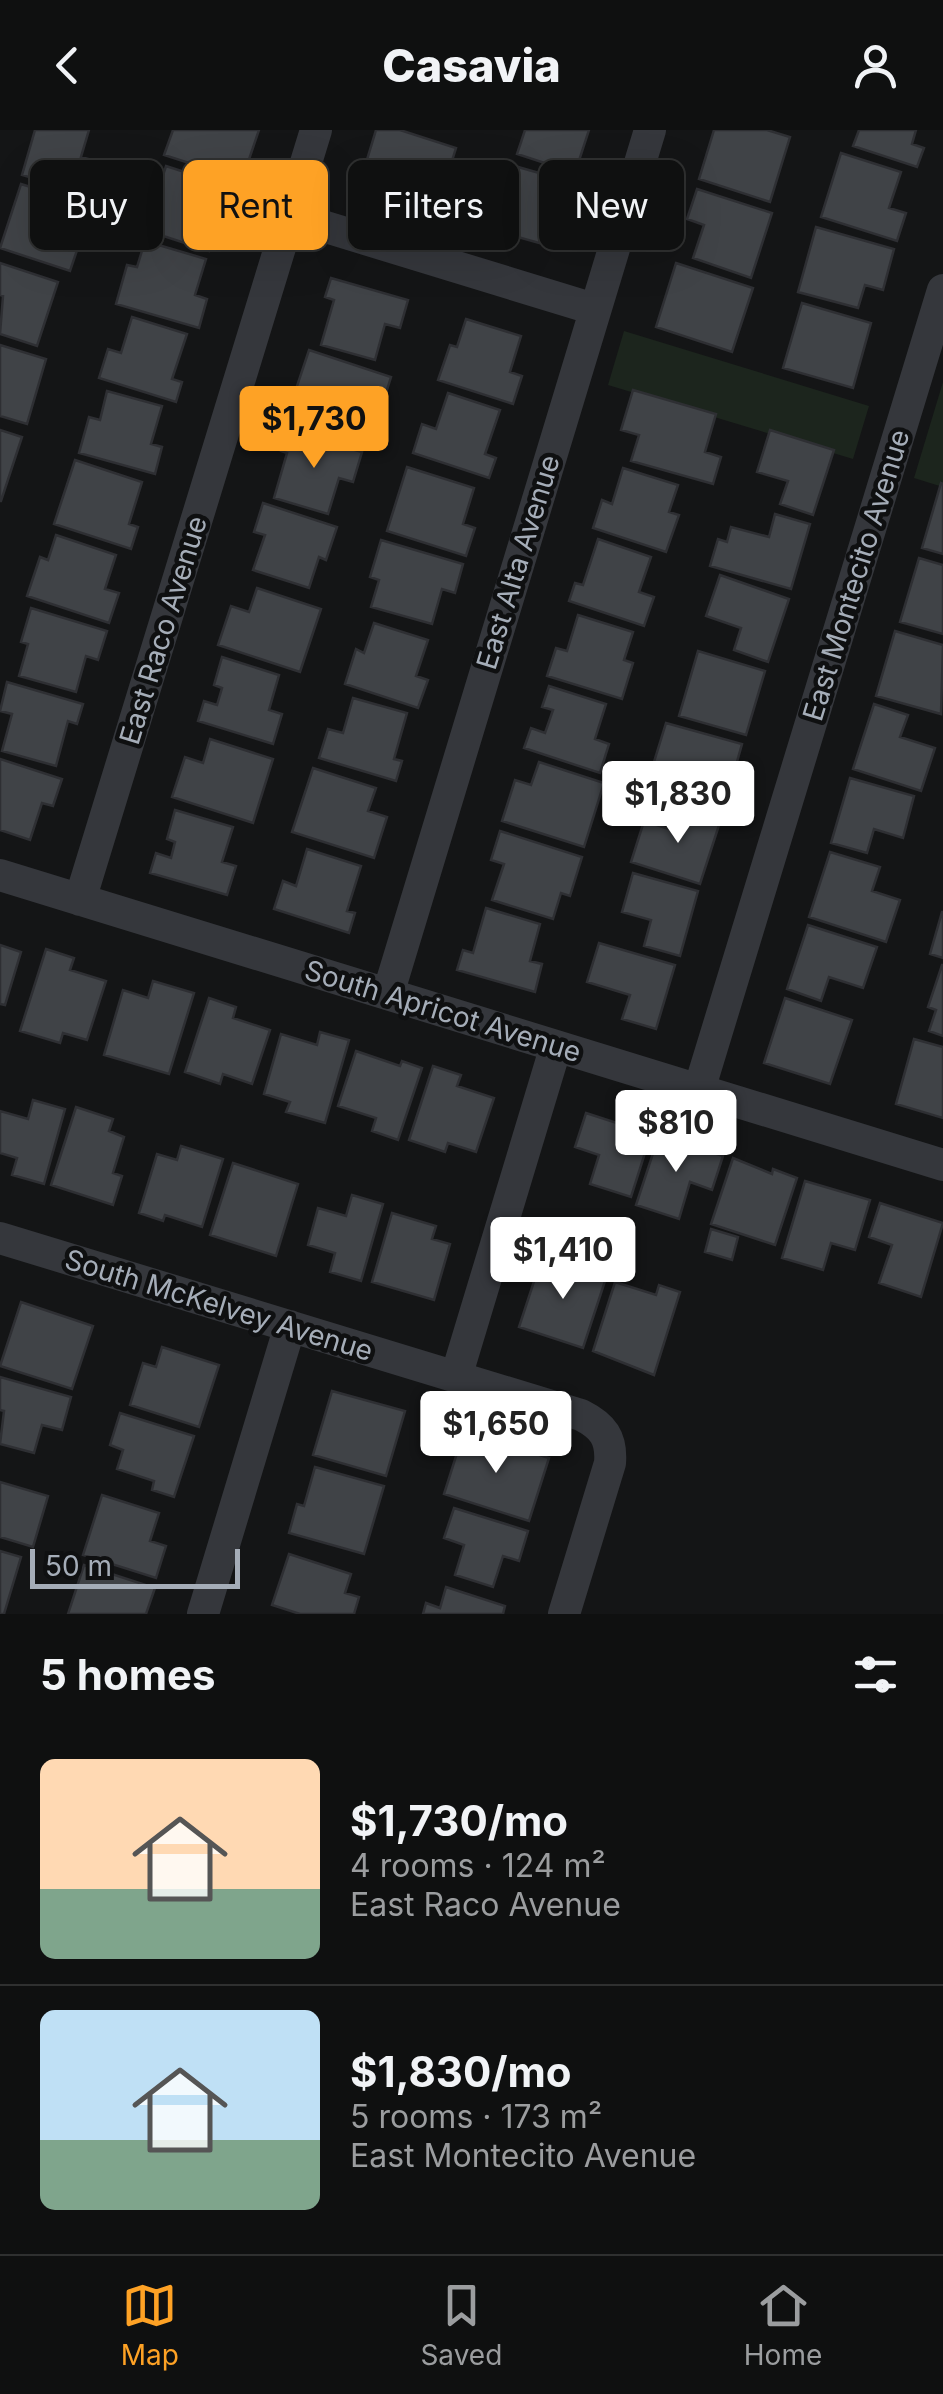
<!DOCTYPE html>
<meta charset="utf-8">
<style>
body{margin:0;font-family:Inter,sans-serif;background:#1d1e1e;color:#f1f3f6;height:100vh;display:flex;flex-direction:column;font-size:38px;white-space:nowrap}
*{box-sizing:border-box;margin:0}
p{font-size:32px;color:#9b9d9f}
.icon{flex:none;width:55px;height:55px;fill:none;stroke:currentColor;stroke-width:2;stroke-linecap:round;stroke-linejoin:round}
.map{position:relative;height:1484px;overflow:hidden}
.side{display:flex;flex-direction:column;background:#0f1010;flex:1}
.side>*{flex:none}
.top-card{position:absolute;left:30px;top:30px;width:885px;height:90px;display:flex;gap:20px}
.scale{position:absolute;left:30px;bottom:25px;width:210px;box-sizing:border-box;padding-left:10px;border:5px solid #a5adb8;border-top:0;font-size:28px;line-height:35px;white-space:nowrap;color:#a5adb8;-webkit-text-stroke:8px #0f1011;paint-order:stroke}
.price{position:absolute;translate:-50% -85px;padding:0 22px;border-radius:10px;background:#fff;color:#222;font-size:32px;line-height:65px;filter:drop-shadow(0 2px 5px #0008)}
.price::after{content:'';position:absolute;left:50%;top:60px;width:30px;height:22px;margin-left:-15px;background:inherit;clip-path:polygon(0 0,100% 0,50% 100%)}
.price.on{background:#fea225;color:#111}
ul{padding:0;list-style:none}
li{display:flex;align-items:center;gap:30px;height:250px;padding:0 40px}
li+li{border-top:2px solid #2f3030}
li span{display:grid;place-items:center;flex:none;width:280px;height:200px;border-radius:15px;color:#555}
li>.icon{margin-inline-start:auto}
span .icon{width:120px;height:120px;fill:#fffc;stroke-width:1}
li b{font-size:42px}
h2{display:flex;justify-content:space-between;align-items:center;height:120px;padding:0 40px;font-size:42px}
.chip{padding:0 35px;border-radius:15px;background:#0f1010;box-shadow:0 10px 40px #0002,0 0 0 2px #2f3030;font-size:35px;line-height:90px}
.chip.on{background:#fea225;color:#111}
header{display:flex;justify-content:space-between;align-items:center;height:130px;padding:0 40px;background:#0f1010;font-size:45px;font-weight:800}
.menu{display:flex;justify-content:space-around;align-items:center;height:140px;border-top:2px solid #2f3030;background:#0f1010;font-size:28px;color:#9b9d9f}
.menu a{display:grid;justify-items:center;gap:5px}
.menu .on{color:#fea225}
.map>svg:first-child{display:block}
.green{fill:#1c251d}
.building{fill:#404347;stroke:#2e2f33;stroke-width:2.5}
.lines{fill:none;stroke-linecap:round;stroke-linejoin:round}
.street{stroke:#35373c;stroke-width:32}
.labels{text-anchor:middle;stroke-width:9;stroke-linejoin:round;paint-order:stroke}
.street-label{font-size:28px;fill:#a5adb8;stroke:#0f1011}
</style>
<header><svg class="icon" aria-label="back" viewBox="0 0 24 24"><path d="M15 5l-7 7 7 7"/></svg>Casavia<svg class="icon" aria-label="person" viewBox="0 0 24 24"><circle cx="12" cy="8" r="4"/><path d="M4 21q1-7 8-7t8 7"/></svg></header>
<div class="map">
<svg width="943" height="1484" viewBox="0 0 943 1484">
<rect width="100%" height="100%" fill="#141516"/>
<path class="green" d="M624,201l245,75 -16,53 -245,-74z
M943,252v105l-29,-9z"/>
<path class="building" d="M35,0h54l-8,27 29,8 -9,33 -79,-23z
M173,0h86l-17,50 -78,-25z
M376,0h24l56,18 -20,64 -59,-19 7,-24 -18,-6z
M525,0h64l-14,43 -58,-19z
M714,0h53l23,7 -20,65 -71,-23z
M859,0h57l-4,14 12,4 -7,19 -64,-21z
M841,23l60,19 -12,36 17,5 -9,28 -76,-24z
M504,33l74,21 -13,43 -20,-5 -6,21 -53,-15z
M166,36l74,24 -9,28 -10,-3 -12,36 -55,-18 9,-26 -9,-4z
M21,54l71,22 -22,65 -70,-23z
M697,59l75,24 -21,65 -58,-20 11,-33 -17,-6z
M816,97l78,22 -11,41 -18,-5 -7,23 -60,-16z
M145,111l61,18 -11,36 12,4 -8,29 -83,-24 11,-39 10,2z
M0,133l58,19 -21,64 -37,-12 3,-38 -3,-1z
M676,133l77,25 -21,64 -76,-25z
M331,148l77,22 -8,28 -15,-4 -10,36 -54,-15 13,-45 -9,-3z
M802,173l69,20 -18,65 -70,-20z
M132,187l55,17 -15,45 10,3 -6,20 -77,-24 9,-29 13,4z
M466,189l55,17 -11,36 12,4 -9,28 -75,-24 12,-35 7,2z
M0,215l46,14 -19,65 -27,-8z
M309,220l82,27 -20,64 -64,-20 8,-24 -20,-5z
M633,260l83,24 -11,38 16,5 -8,27 -82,-23 8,-26 -18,-5z
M107,261l55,15 -11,38 11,3 -7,27 -76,-21 10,-36 11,3z
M448,263l52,17 -15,44 11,4 -7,20 -76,-25 9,-29 14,5z
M0,300l22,7 -21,64h-1z
M286,300l76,22 -9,30 -14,-4 -11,36 -54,-16 13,-45 -6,-2z
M770,300l64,20 -21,65 -33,-11 8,-23 -31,-9z
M75,330l67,22 -13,42 9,3 -7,22 -77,-25z
M407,337l67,21 -11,36 12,4 -9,28 -79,-25z
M623,338l55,17 -9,27 10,3 -13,37 -73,-24 9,-28 10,4z
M941,353l2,1v70l-21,-6z
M263,373l74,24 -11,33 -7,-3 -10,31 -56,-18 12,-35 -11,-3z
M775,384l35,10 -19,65 -81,-23 8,-27 9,3 4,-15 38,10z
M56,405l60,20 -11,34 14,4 -10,30 -82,-27 13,-39 8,3z
M598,409l53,18 -12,35 15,5 -10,29 -75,-25 6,-18 8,2z
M381,410l82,24 -8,29 -13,-4 -10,35 -61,-17 8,-27 -9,-3z
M919,428l24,7v69l-43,-12z
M720,445l69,24 -21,63 -34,-12 7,-22 -35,-12z
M257,458l64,21 -21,63 -82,-27 13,-39 18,6z
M31,478l76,23 -9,29 -12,-4 -10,36 -57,-16 9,-32 -7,-2z
M578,485l55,17 -9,28 9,3 -11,36 -75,-23 9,-28 11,3z
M374,493l54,17 -12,36 12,4 -10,28 -73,-24 11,-35 8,4z
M895,501l48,14 -2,69 -65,-18z
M698,521l67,20 -19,64 -67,-19z
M222,527l57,18 -10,35 13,4 -9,30 -75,-23 6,-20 13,4 5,-17 -8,-3z
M7,552l76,22 -6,20 -9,-3 -12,45 -54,-15 10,-37 -12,-3z
M549,556l57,18 -11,35 14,5 -9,29 -76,-25 7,-20 14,5 8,-23 -11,-3z
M353,568l54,15 -13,46 8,2 -6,20 -77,-23 9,-29 15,4z
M874,574l34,11 -8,22 35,11 -14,43 -68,-22z
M666,593l76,21 -18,64 -60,-17 7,-24 -17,-5z
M210,609l63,20 -20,64 -81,-26 13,-40 18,6z
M0,629l62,20 -9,27 -11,-3 -12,37 -30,-10z
M539,632l65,21 -20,64 -82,-26 13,-41 16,5z
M313,638l63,20 -8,23 19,6 -13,41 -82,-26z
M850,648l64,18 -11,42 -29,-9 -7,24 -36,-10z
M686,678l35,11 -21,65 -69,-22 13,-41 34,11z
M175,680l58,17 -11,35 14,4 -9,29 -77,-22 6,-20 15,5 4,-16 -8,-3z
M500,701l82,26 -12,39 -9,-3 -8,26 -61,-19 12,-36 -13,-4z
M307,719l54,17 -14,45 8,2 -6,20 -75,-24 9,-28 13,5z
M830,722l50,15 -8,24 28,9 -14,42 -77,-25z
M633,743l65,18 -18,65 -36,-10 7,-26 -29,-8z
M486,778l54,16 -10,37 12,3 -7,28 -78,-22 6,-20 10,3z
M942,782h1v46l-13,-4z
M808,795l69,22 -14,41 -34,-11 -8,24 -34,-12z
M599,813l76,22 -19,64 -34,-10 8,-24 -43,-13z
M0,815l21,7 -16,53 -5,-1z
M46,819l28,9 -4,12 36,11 -19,59 -24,-7 -3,10 -40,-12z
M942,835h1v71l-14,-5 7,-21 -8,-3z
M153,851l41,12 -25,81 -65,-19 19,-65 25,8z
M209,868l27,9 -3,11 37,12 -18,54 -29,-10 -3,10 -35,-12z
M785,868l67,22 -22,64 -66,-21z
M320,902l29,8 -24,83 -39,-11 4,-10 -26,-8 17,-60 36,11z
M914,909l29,8v71l-47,-14z
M356,921l44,15 2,-5 20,7 -24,72 -26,-9 4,-13 -38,-12z
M433,936l28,9 -4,11 37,12 -18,54 -28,-9 -3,9 -36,-12z
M33,970l32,9 -21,75 -32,-9 5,-17 -17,-5v-42l28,8z
M76,977l37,12 -4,12 15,6 -11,36 9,3 -9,29 -62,-20z
M586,983l65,21 -20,63 -41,-13 9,-29 -24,-8z
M659,1005l64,21 -11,34 -22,-8 -11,37 -43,-14z
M181,1016l42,13 -21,68 -37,-12 -2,6 -24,-8 18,-59 20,6z
M733,1028l39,16 1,-5 24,9 -22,67 -64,-21z
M233,1033l65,21 -22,72 -66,-21z
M805,1051l65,19 -15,50 -24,-7 -8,27 -41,-12z
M352,1065l31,9 -22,77 -31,-9 5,-19 -27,-8 10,-37 28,8z
M880,1073l63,20 -22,74 -42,-14 13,-38 -23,-8z
M392,1083l44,13 -4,13 18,5 -16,56 -62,-18z
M711,1099l27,8 -6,23 -27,-8z
M542,1127l64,21 -23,70 -64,-21z
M615,1152l41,13 3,-10 21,7 -26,83 -61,-24z
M21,1172l72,24 -21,63 -72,-23z
M162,1217l57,18 -20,62 -69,-22 13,-42 13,4z
M0,1247l71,20 -9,33 -20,-5 -8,28 -34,-9 4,-33 -4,-1z
M332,1261l73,20 -19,65 -73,-21z
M120,1283l74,23 -20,61 -22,-7 2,-9 -37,-12 6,-19 -13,-5z
M464,1301l85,27 -20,63 -85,-27z
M315,1337l69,19 -20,68 -75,-21 8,-29 7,2z
M0,1352l48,14 -15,51 -33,-10z
M102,1365l57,18 -9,28 16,5 -10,32 -73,-23z
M454,1378l74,23 -9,30 -16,-5 -10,31 -38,-12 9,-30 -20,-7z
M0,1421l21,6 -17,57h-4z
M289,1424l62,20 -6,19 14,4 -5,17h-54l-28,-9z
M84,1435l71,23 -9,26h-78z
M446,1457l59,19 -2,8h-80l3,-11 14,5z"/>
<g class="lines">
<path class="street" d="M290,86l304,93
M0,745l943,290
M80,770l236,-770
M388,864l262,-864
M699,960l244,-800
M0,1108l581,177c22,11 31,23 29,48l-46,151
M456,1247l100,-331
M203,1484l87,-288"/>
</g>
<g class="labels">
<g class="street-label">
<text transform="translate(518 432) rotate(-73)" y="10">East Alta Avenue</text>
<text transform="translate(856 445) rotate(-73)" y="10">East Montecito Avenue</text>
<text transform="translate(163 500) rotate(-73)" y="10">East Raco Avenue</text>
<text transform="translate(443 881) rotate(17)" y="10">South Apricot Avenue</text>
<text transform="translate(219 1175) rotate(17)" y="10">South McKelvey Avenue</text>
</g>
</g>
</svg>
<div class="scale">50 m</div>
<b class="price on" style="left:314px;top:341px">$1,730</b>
<b class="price" style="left:678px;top:716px">$1,830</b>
<b class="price" style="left:676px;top:1045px">$810</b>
<b class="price" style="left:563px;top:1172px">$1,410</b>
<b class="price" style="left:496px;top:1346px">$1,650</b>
<div class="top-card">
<a class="chip">Buy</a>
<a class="chip on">Rent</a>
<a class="chip">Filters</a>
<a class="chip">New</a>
</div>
</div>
<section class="side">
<h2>5 homes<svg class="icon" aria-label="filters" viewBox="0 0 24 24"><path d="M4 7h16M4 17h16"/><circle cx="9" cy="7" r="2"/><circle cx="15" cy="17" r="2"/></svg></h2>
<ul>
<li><span style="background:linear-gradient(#ffd9b3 65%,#7fa58c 0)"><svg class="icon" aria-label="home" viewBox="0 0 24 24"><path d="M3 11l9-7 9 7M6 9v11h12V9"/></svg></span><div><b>$1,730/mo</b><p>4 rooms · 124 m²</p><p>East Raco Avenue</p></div></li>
<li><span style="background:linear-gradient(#bfe0f5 65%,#7fa58c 0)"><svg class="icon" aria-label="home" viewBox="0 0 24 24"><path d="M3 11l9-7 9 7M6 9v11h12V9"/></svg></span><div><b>$1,830/mo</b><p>5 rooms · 173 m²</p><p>East Montecito Avenue</p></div></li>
</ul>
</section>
<nav class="menu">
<a class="on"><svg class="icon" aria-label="map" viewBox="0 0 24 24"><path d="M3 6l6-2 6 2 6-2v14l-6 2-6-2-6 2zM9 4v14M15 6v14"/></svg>Map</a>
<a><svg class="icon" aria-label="saved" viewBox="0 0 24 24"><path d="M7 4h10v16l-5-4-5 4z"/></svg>Saved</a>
<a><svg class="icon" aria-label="home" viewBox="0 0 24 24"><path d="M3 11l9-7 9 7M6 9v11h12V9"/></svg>Home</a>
</nav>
